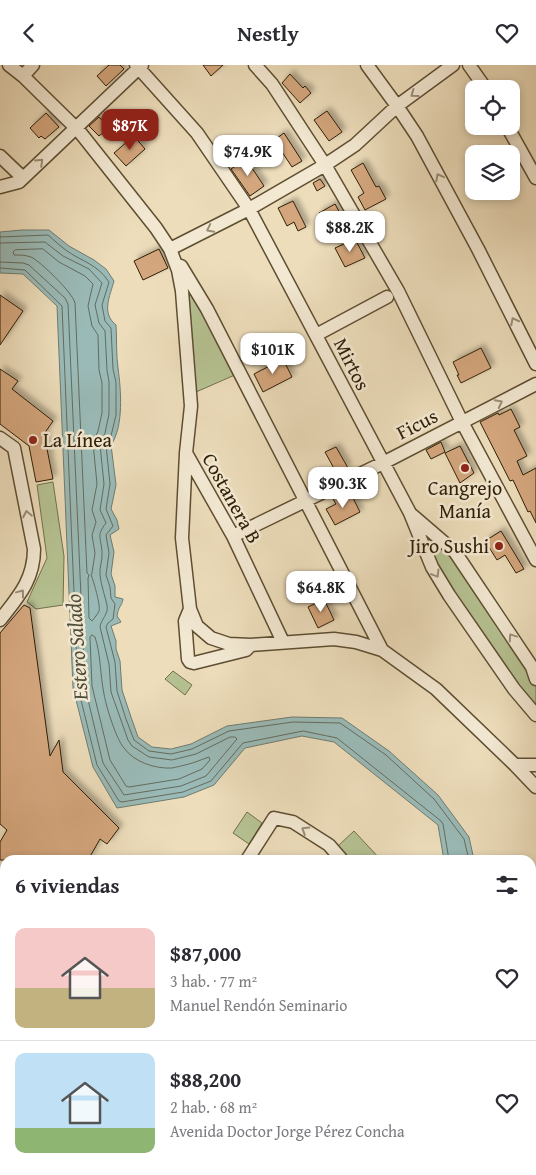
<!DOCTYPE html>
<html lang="es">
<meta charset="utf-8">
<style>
body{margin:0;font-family:"Gentium Book Plus",serif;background:#f7f7f7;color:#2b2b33;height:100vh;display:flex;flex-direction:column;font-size:19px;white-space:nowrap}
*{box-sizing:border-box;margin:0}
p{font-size:16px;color:#7c7c81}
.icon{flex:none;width:28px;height:28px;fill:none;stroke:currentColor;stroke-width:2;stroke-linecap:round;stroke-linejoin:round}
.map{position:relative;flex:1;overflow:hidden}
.sheet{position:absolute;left:0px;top:790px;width:536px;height:320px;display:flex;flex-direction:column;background:#fff;border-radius:15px 15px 0 0;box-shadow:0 2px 8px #0003}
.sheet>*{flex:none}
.buttons{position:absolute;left:465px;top:15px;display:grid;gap:10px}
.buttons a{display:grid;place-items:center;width:55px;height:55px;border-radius:10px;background:#fff;box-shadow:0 2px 8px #0003;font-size:25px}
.price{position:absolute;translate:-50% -42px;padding:0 11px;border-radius:10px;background:#fff;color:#222;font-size:16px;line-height:32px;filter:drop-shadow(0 1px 2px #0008)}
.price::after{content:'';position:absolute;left:50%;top:30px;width:15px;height:11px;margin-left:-8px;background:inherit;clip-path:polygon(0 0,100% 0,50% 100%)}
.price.on{background:#8f2418;color:#fff}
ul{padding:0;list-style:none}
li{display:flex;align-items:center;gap:15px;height:125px;padding:0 15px}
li+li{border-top:1px solid #e1e1e2}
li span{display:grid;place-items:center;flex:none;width:140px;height:100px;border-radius:10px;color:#555}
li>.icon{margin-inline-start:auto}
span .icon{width:60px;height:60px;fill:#fffc;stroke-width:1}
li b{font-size:21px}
h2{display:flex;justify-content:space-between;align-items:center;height:60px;padding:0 15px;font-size:21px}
header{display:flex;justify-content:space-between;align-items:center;height:65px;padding:0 15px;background:#fff;font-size:22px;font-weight:700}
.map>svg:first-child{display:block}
.green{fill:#b6c292;stroke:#72704c}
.water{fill:#9abab7;stroke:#6f7c70}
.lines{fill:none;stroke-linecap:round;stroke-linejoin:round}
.shore{stroke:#646c5e;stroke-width:1}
.building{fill:#d4a67d;stroke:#2e1e05;filter:url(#shadow)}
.minor-casing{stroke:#5e4e32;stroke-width:15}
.major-casing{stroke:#2e1e05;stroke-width:19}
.minor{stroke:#f3e9d3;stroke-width:12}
.major{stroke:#edddbb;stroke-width:16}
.oneway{stroke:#9a8e76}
.poi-dot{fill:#8f2418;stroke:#f3e9d3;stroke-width:2}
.labels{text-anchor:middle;stroke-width:5;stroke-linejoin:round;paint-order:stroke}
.street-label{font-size:20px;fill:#2e1e05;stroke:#f3e9d3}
.poi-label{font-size:20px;fill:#2e1e05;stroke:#f3e9d3;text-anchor:start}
.water-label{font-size:21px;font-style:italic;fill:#4e4d3a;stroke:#f3e9d3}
</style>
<header><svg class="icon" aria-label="back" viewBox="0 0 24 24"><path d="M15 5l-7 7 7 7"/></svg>Nestly<svg class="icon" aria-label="heart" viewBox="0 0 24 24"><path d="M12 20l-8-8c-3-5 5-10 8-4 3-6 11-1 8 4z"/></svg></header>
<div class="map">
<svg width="536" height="1110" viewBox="0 0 536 1110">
<defs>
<filter id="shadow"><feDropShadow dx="4" dy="-4" stdDeviation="2.5" flood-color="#0004"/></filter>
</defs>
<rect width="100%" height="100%" fill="#edddbb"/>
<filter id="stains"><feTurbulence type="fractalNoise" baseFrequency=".004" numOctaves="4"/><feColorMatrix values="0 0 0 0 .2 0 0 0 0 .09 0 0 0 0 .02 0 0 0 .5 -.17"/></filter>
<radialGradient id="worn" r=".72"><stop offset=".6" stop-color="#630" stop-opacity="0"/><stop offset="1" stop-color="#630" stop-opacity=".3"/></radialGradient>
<path class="green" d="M184,207l53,102 -41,18z
M53,417l11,74 -1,49 -27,4 -9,-7 20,-44 -10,-73z
M410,448l45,39 81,116v45l-99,-144z
M173,606l19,14 -7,10 -20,-16z
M247,747l15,11 -13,21 -16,-11z
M354,766l27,29h-32l-11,-14z"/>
<path class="water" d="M22,165h27l20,16 25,14 12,9 8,12c-4,15 -13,32 2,44 1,15 0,29 2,43 3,22 6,58 -7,77l5,40 -5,24 6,11 2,9 -9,6 4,17 -3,22 4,12v11l8,2c-1,7 -5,8 -6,17l4,6 -10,4 5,15v8l4,12 2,29 9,27 7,20 14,10 19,2 20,-5 36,-18 65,-9 50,1 47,33 49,44 31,42 5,23h-30l-6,-35 -104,-83 -32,-6 -57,12 -31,37 -30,12 -67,11 -24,-41 -20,-79 -16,-382 -34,-32 -23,-1v-41z
M531,979l5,8v68l-5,-4z"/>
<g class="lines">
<path class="shore" d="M0,172l48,-2c6,5 12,11 19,16 16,11 30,13 42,31l-7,23 3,16 6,7 2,41 3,13v33l-5,21 -5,9 4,39 -4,25 7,17 -7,9 3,18 -3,22 4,12 1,11 4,6 -2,15 -5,4 -2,4 9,35 2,29 9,28 8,21 15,11 22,3 21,-5 37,-18 64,-9 47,1 46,32 48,44 30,40 5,21
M0,178l45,-1 18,14 26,13 13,14 -7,22 4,18 6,8 2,39 2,12v32l-4,19 -5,12 4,39 -4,26 6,13c-10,13 -5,14 -4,29 1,8 -3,15 -2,23 1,10 5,21 7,30 2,9 -6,14 -7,22l9,37 2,28 17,48 4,6 17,11 23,3 24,-6 34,-17h5l2,2 -31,37 -25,10 -57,9 -21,-32 -18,-76 -17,-383 -3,-6 -36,-33 -6,-2 -23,-1
M43,184l16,13 26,14 8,8 -5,22 4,20 6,9 1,35 3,13v30l-4,18 -5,12 4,41 -5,26 4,12 -4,13 3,18 -3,20 -1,2c2,4 10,31 8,36 -1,3 -5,7 -7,10l-3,-3 -1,-40 1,-3 -2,-2 -12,-270c-2,-10 -35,-42 -44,-46 -6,-2 -11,-2 -17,-2l-1,-3 2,-2z
M0,203l25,2 37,36 16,382 19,77 22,36 3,1 61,-10 28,-11 32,-38 60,-12 34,7 104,83 2,3 6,36
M92,570l3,2c6,18 5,38 9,57 2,12 12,45 20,54 10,14 31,21 48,20 5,-1 22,-5 26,-7 4,-1 7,-3 11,-4l1,3 -8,9 -23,10 -50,8 -3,-1 -16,-26 -18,-74 -2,-48z"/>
</g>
<path class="building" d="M109,0h11l4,4 -18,17 -9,-10z
M203,0h20l-12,11z
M290,9l13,14 2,-2 6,7 -11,10 -18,-20z
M327,46l15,21 -13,9 -15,-21z
M46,48l13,14 -14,12 -4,-3 -2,2 -9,-10z
M99,52l10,11 -10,8 -10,-10z
M284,68l18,28 -10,6 -18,-27z
M134,71l11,13 -19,17 -12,-13z
M246,94l18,27 -14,10 -19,-27z
M363,98l13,24 3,-1 7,13 -21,11 -7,-13 6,-4 -13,-23z
M320,114l5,7 -8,5 -4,-8z
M293,136l13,26 -8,4 -4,-9 -7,4 -9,-18z
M335,139l7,13 -16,8 -7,-12z
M355,174l10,19 -20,9 -10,-19z
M159,184l9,19 -25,12 -9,-19z
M0,230l23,16 -23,34z
M481,283l10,20 -30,15 -4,-8h2l-6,-13z
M283,294l9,18 -29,15 -9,-18z
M0,304l18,12 -6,8 41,32 -9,13 9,45 -17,3 -7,-36 -29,-22z
M511,344l9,18 -6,3 13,26 -10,5 6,14 13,-7v55l-6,-12 -2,1 -15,-32 -3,1 -30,-59 18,-9 1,2z
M441,377l4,10 -14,7 -5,-9z
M460,381l14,27 -14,10 -15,-30z
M336,382l12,21 -11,6 -12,-22z
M344,429l3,5 5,-3 8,16 -25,13 -9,-16 10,-5 -3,-5z
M501,466l23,38 -8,4 -11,-18 -8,5 -12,-19z
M324,534l10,21 -16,8 -10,-21z
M24,540l6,3 20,148 9,-16 4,32 56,56 -12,16 -7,-5 -12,21h-88v-18l7,-12 -7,-6v-191z"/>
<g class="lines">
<defs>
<path id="minor" d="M9,0l14,11 56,55 77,97 14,21 8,21 4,21 9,115 -5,47 -4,85 8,71 7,17 14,12 18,6 22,1 83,-6 22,3 26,8 54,39 79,76 21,22
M136,0l61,68 52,76 161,304 22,54 17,28 65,94 22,26
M255,0l17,19 53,81 73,126 64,131 74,138
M367,0l30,41 20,30 61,113 58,115
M469,0l17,24
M23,11l10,-11
M507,61l29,52
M0,91l23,22
M0,122l19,-5 123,-117
M170,184l79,-40 76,-44 30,-20 42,-39 56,-41
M181,201l26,43 175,341
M316,270l71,-38
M0,373l14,10 20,101c0,31 -16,48 -34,71
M186,388l47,83 50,106
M412,450l43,37 77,115 4,12
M233,471l150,-73 153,-79
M190,544l-5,12 3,38 2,3 4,1 52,-13 3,-3
M515,700h21
M247,795l27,-42 19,4 36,23 13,15
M531,909l5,-5
M0,994l5,3
M91,1105l7,5
M144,1105l6,5"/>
<path id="major" d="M531,879l5,-5
M531,895l5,-5
M0,1007l5,4
M0,1029l5,3
M108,1105l6,5
M127,1105l7,5
M304,1105l7,3 11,-3
M289,1110l3,-5"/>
</defs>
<use href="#minor" class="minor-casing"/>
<use href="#major" class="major-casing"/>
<use href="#minor" class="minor"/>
<use href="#major" class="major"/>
</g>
<defs><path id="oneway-chevron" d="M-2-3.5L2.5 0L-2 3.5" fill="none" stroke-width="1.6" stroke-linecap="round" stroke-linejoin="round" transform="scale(1.25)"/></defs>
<g class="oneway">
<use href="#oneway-chevron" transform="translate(414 29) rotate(144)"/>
<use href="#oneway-chevron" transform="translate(40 97) rotate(-44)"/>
<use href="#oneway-chevron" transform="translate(439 112) rotate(-118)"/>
<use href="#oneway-chevron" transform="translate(210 164) rotate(153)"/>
<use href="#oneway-chevron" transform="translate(514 256) rotate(-117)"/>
<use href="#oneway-chevron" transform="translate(499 338) rotate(-27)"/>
<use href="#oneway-chevron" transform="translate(27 449) rotate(-101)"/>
<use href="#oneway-chevron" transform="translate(436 509) rotate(59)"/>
<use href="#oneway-chevron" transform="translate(21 528) rotate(-53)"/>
<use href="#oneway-chevron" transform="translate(512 572) rotate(-124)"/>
<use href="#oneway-chevron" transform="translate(305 765) rotate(-148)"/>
</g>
<g class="poi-dot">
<circle cx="33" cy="375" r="5"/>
<circle cx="465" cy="403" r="5"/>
<circle cx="499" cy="481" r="5"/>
</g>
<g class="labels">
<g class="street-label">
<text transform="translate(352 299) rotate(63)" y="7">Mirtos</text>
<text transform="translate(417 359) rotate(-27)" y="7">Ficus</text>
<text transform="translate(232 433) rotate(61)" y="7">Costanera B</text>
</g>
<g class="poi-label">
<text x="43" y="382">La Línea</text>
<text x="465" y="430" text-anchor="middle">Cangrejo<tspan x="465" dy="23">Manía</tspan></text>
<text x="489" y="488" text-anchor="end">Jiro Sushi</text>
</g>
<g class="water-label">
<text transform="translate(77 582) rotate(-94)" y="7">Estero Salado</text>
</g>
</g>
<rect width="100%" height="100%" filter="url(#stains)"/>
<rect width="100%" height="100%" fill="url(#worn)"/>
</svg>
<div class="buttons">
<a><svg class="icon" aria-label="locate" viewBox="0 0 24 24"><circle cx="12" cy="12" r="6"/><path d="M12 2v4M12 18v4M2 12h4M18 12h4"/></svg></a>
<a><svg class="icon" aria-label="layers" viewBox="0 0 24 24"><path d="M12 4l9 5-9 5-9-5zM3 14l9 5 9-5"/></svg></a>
</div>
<b class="price on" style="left:130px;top:86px">$87K</b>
<b class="price" style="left:248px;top:112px">$74.9K</b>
<b class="price" style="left:350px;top:188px">$88.2K</b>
<b class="price" style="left:273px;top:310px">$101K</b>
<b class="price" style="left:343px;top:444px">$90.3K</b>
<b class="price" style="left:321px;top:548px">$64.8K</b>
<section class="sheet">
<h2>6 viviendas<svg class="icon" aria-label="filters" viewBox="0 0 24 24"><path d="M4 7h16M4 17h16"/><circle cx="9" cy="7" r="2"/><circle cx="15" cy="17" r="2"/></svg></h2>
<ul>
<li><span style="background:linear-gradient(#f6c9c9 60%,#c2b280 0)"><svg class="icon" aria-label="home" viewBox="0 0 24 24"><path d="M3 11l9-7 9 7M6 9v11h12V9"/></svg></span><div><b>$87,000</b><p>3 hab. · 77 m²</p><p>Manuel Rendón Seminario</p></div><svg class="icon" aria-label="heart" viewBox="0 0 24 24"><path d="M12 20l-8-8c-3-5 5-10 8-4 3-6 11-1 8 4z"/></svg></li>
<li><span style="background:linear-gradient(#bfe0f5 75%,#8fb573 0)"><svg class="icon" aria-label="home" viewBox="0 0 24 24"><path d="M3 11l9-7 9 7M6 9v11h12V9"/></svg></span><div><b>$88,200</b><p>2 hab. · 68 m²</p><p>Avenida Doctor Jorge Pérez Concha</p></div><svg class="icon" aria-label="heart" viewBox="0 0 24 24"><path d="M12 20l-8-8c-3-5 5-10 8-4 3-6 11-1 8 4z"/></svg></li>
</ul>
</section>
</div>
